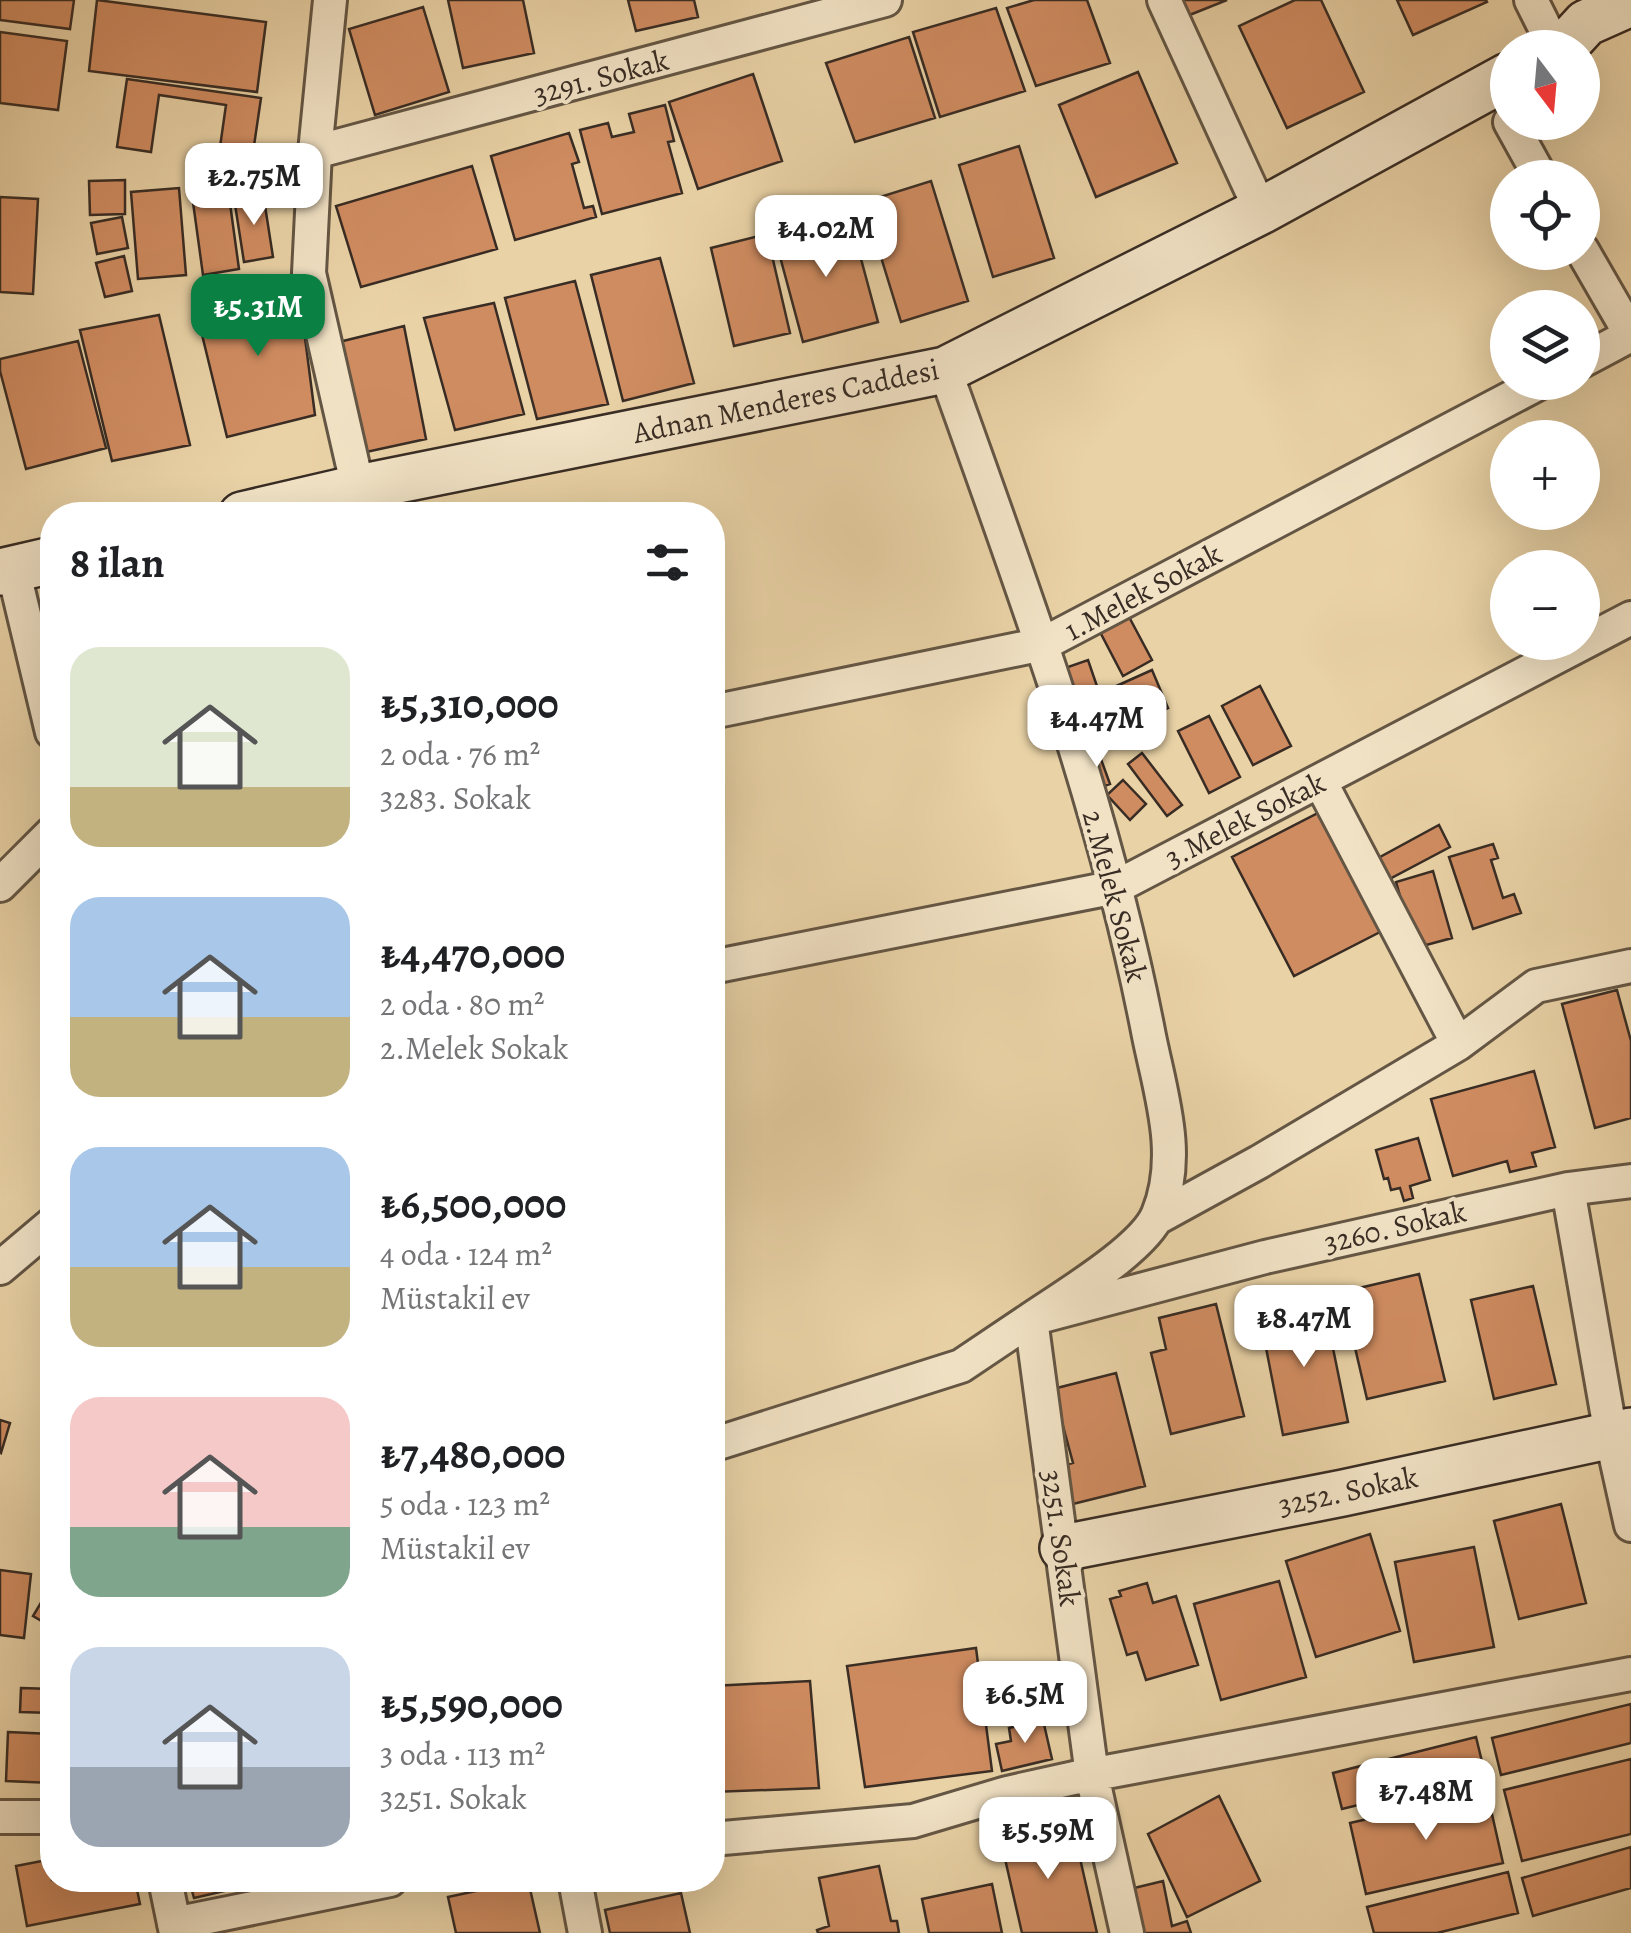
<!DOCTYPE html>
<html lang="tr">
<meta charset="utf-8">
<style>
body{margin:0;font-family:Alegreya,serif;background:#f6f6f6;color:#202124;height:100vh;display:flex;flex-direction:column;font-size:38px;white-space:nowrap}
*{box-sizing:border-box;margin:0}
p{font-size:32px;color:#757577}
.icon{flex:none;width:55px;height:55px;fill:none;stroke:currentColor;stroke-width:2;stroke-linecap:round;stroke-linejoin:round}
.map{position:relative;flex:1;overflow:hidden}
.drawer{position:absolute;left:40px;top:502px;width:685px;height:1390px;display:flex;flex-direction:column;background:#fff;border-radius:40px;box-shadow:0 10px 40px #0002}
.drawer>*{flex:none}
.needle{width:65px;rotate:164deg}
.fabs{position:absolute;left:1490px;top:30px;display:grid;gap:20px}
.fabs a{display:grid;place-items:center;width:110px;height:110px;border-radius:50%;background:#fff;box-shadow:0 10px 40px #0002;font-size:50px}
.price{position:absolute;translate:-50% -85px;padding:0 22px;border-radius:20px;background:#fff;color:#222;font-size:32px;line-height:65px;filter:drop-shadow(0 2px 5px #0008)}
.price::after{content:'';position:absolute;left:50%;top:60px;width:30px;height:22px;margin-left:-15px;background:inherit;clip-path:polygon(0 0,100% 0,50% 100%)}
.price.on{background:#0b8043;color:#fff}
ul{padding:0;list-style:none}
li{display:flex;align-items:center;gap:30px;height:250px;padding:0 30px}
li span{display:grid;place-items:center;flex:none;width:280px;height:200px;border-radius:30px;color:#555}
li>.icon{margin-inline-start:auto}
span .icon{width:120px;height:120px;fill:#fffc;stroke-width:1}
li b{font-size:42px}
h2{display:flex;justify-content:space-between;align-items:center;height:120px;padding:0 30px;font-size:42px}
.map>svg:first-child{display:block}
.building{fill:#d08c61;stroke:#382c24;stroke-width:2.5}
.lines{fill:none;stroke-linecap:round;stroke-linejoin:round}
.street-casing{stroke:#645644;stroke-width:38}
.secondary-casing{stroke:#382c24;stroke-width:50}
.street{stroke:#f1e2c5;stroke-width:32}
.secondary{stroke:#f1e2c5;stroke-width:45}
.labels{text-anchor:middle;stroke-width:8;stroke-linejoin:round;paint-order:stroke}
.street-label{font-size:30px;fill:#382c24;stroke:#f1e2c5}
</style>
<div class="map">
<svg width="1631" height="1933" viewBox="0 0 1631 1933">
<rect width="100%" height="100%" fill="#e9d2a6"/>
<filter id="stains"><feTurbulence type="fractalNoise" baseFrequency=".002" numOctaves="4"/><feColorMatrix values="0 0 0 0 .2 0 0 0 0 .09 0 0 0 0 .02 0 0 0 .5 -.17"/></filter>
<radialGradient id="worn" r=".72"><stop offset=".6" stop-color="#630" stop-opacity="0"/><stop offset="1" stop-color="#630" stop-opacity=".3"/></radialGradient>
<path class="building" d="M0,0h74l-4,29 -70,-9z
M97,0l169,22 -9,70 -168,-21z
M448,0h75l11,53 -71,15z
M628,0h66l4,17 -62,14z
M1034,0h53l23,63 -74,23 -29,-78z
M1181,0h46l-40,16z
M1295,0h26l43,92 -77,36 -48,-102z
M1397,0h89l1,2 -74,33z
M423,7l26,85 -74,23 -26,-86z
M996,8l29,83 -85,26 -27,-85z
M0,32l67,9 -9,69 -58,-7z
M909,37l26,81 -80,24 -29,-79z
M1138,72l39,91 -81,34 -37,-92z
M753,74l29,87 -84,28 -29,-87z
M127,79l134,19 -10,68 -33,-5 8,-56 -67,-10 -8,57 -34,-5z
M665,105l9,36 -6,1 14,51 -80,21 -22,-84 28,-7 4,14 22,-5 -5,-18z
M569,133l10,29 -7,2 12,44 9,-2 3,11 -81,23 -24,-84z
M1019,146l35,112 -61,19 -34,-112z
M472,166l25,83 -136,38 -25,-81z
M125,180v34l-35,1 -1,-34z
M931,181l37,120 -67,21 -37,-120z
M179,188l7,87 -48,4 -7,-87z
M228,189l11,80 -36,6 -11,-80z
M263,193l10,64 -29,5 -10,-64z
M0,197l38,2 -5,95 -33,-2z
M122,217l6,31 -31,6 -6,-31z
M850,218l28,104 -75,20 -28,-104z
M767,234l23,99 -56,13 -23,-98z
M124,256l8,35 -27,6 -9,-34z
M660,258l34,125 -71,18 -32,-126z
M575,281l33,123 -71,15 -32,-121z
M298,284l17,131 -88,22 -32,-131z
M494,303l30,111 -69,16 -31,-112z
M159,315l31,130 -78,16 -32,-131z
M404,326l22,113 -69,15 -22,-111z
M78,341l28,107 -80,21 -26,-98v-12z
M1128,615l24,45 -29,16 -24,-46z
M1088,660l23,67 -45,16 -24,-67z
M1152,670l16,38 -49,21 -16,-37z
M1260,686l31,60 -38,19 -31,-59z
M1209,716l31,61 -31,16 -31,-62z
M1098,751l12,33 -14,5 -12,-33z
M1142,753l40,52 -15,11 -39,-52z
M1123,780l23,24 -16,16 -23,-25z
M1320,812l62,119 -88,45 -62,-119z
M1439,825l11,22 -70,37 -11,-21z
M1493,844l5,14 -7,2 12,38 11,-4 7,19 -48,16 -24,-72z
M1433,871l19,67 -37,10 -19,-66z
M1617,990l14,51v77l-36,10 -33,-124z
M1534,1071l21,76 -23,6 4,13 -26,6 -3,-11 -54,15 -22,-77z
M1418,1138l12,42 -20,6 3,12 -9,3 -4,-13 -9,2 -3,-12 -4,1 -8,-29z
M1419,1274l26,107 -78,18 -25,-107z
M1533,1286l23,98 -62,15 -23,-99z
M1216,1304l28,112 -73,18 -20,-81 15,-4 -7,-31z
M1324,1304l24,118 -65,13 -23,-118z
M1116,1373l29,113 -80,20 -10,-38 18,-5 -20,-74z
M0,1420l10,3 -9,30 -1,-1z
M1561,1504l25,99 -67,16 -25,-98z
M1370,1534l30,97 -84,26 -30,-96z
M1474,1547l20,100 -80,15 -19,-100z
M0,1570l31,4 -7,64 -24,-3z
M1279,1581l27,96 -85,23 -27,-96z
M1147,1583l6,20 23,-7 22,69 -52,15 -9,-28 -10,3 -17,-56 11,-3 -2,-5z
M52,1584v43l-19,-11z
M976,1648l16,123 -127,16 -18,-121z
M810,1681l9,107 -107,4v-106z
M21,1688l31,1v24l-32,-1z
M1631,1704v39l-130,32 -9,-37z
M1043,1720l9,39 -50,12 -6,-27 15,-3 -2,-13z
M8,1732l44,2v49l-46,-2z
M1476,1737l9,37 -143,35 -9,-36z
M1631,1759v75l-109,27 -18,-71z
M1487,1792l16,71 -137,31 -16,-71z
M1219,1796l41,85 -73,36 -39,-83z
M1053,1824l2,13 19,-5 23,101h-75l-22,-96z
M1631,1847v41l-98,28 -11,-38z
M52,1859v21h83l5,24 -113,22 -11,-60z
M879,1866l12,55h6l2,12h-81l-1,-3 12,-4 -10,-48z
M1508,1872l10,41 -81,20h-63l-7,-26z
M189,1880h65l1,4 -61,14z
M528,1880l12,53h-84l-8,-36z
M1163,1881l9,45 15,-5 4,12h-53l-12,-43z
M992,1884l10,49h-73l-7,-34z
M681,1893l9,40h-80l-5,-23z"/>
<g class="lines">
<defs>
<path id="street" d="M330,0l-15,152 -6,121 49,215
M1164,0l97,211
M1531,0l24,48
M1510,122l31,56
M315,152l570,-152
M1582,250l49,85 -49,26
M945,370c78,219 160,437 204,666 12,59 33,120 9,178 -14,35 -95,83 -127,105l61,456 35,158
M13,569l39,163
M712,712l331,-68 498,-262
M1320,781l138,263
M0,885l52,-52
M712,967l404,-80 515,-269
M1568,1189l43,246 20,90
M1157,1218l102,-56 199,-118 78,-58 95,-20
M0,1268l52,-44
M712,1445l249,-79 70,-47 234,-62 303,-68 63,-8
M0,1817h52
M712,1839l201,-18 94,-28 67,-15 557,-104
M165,1880l11,53
M575,1880l10,53
M174,1924l216,-44"/>
<path id="secondary" d="M1563,48l23,-25 45,-20
M242,515l116,-27 587,-118 316,-159 247,-135
M0,572l52,-12
M1063,1548l280,-55 288,-62"/>
</defs>
<use href="#street" class="street-casing"/>
<use href="#secondary" class="secondary-casing"/>
<use href="#street" class="street"/>
<use href="#secondary" class="secondary"/>
</g>
<g class="labels">
<g class="street-label">
<text transform="translate(601 77) rotate(-15)" y="10">3291. Sokak</text>
<text transform="translate(786 401) rotate(-12)" y="10">Adnan Menderes Caddesi</text>
<text transform="translate(1143 592) rotate(-28)" y="10">1.Melek Sokak</text>
<text transform="translate(1245 820) rotate(-27)" y="10">3.Melek Sokak</text>
<text transform="translate(1115 896) rotate(75)" y="10">2.Melek Sokak</text>
<text transform="translate(1395 1227) rotate(-13)" y="10">3260. Sokak</text>
<text transform="translate(1348 1491) rotate(-12)" y="10">3252. Sokak</text>
<text transform="translate(1061 1538) rotate(82)" y="10">3251. Sokak</text>
</g>
</g>
<rect width="100%" height="100%" filter="url(#stains)"/>
<rect width="100%" height="100%" fill="url(#worn)"/>
</svg>
<div class="fabs">
<a><svg class="needle" viewBox="-14 -14 28 28"><path d="M0-13l5 13h-10z" fill="#e53935"/><path d="M0 13l5-13h-10z" fill="#757577"/></svg></a>
<a><svg class="icon" aria-label="locate" viewBox="0 0 24 24"><circle cx="12" cy="12" r="6"/><path d="M12 2v4M12 18v4M2 12h4M18 12h4"/></svg></a>
<a><svg class="icon" aria-label="layers" viewBox="0 0 24 24"><path d="M12 4l9 5-9 5-9-5zM3 14l9 5 9-5"/></svg></a>
<a>+</a>
<a>−</a>
</div>
<b class="price" style="left:254px;top:228px">₺2.75M</b>
<b class="price" style="left:826px;top:280px">₺4.02M</b>
<b class="price on" style="left:258px;top:359px">₺5.31M</b>
<b class="price" style="left:1097px;top:770px">₺4.47M</b>
<b class="price" style="left:1304px;top:1370px">₺8.47M</b>
<b class="price" style="left:1025px;top:1746px">₺6.5M</b>
<b class="price" style="left:1426px;top:1843px">₺7.48M</b>
<b class="price" style="left:1048px;top:1882px">₺5.59M</b>
<section class="drawer">
<h2>8 ilan<svg class="icon" aria-label="filters" viewBox="0 0 24 24"><path d="M4 7h16M4 17h16"/><circle cx="9" cy="7" r="2"/><circle cx="15" cy="17" r="2"/></svg></h2>
<ul>
<li><span style="background:linear-gradient(#dfe7d0 70%,#c2b280 0)"><svg class="icon" aria-label="home" viewBox="0 0 24 24"><path d="M3 11l9-7 9 7M6 9v11h12V9"/></svg></span><div><b>₺5,310,000</b><p>2 oda · 76 m²</p><p>3283. Sokak</p></div></li>
<li><span style="background:linear-gradient(#a9c7e8 60%,#c2b280 0)"><svg class="icon" aria-label="home" viewBox="0 0 24 24"><path d="M3 11l9-7 9 7M6 9v11h12V9"/></svg></span><div><b>₺4,470,000</b><p>2 oda · 80 m²</p><p>2.Melek Sokak</p></div></li>
<li><span style="background:linear-gradient(#a9c7e8 60%,#c2b280 0)"><svg class="icon" aria-label="home" viewBox="0 0 24 24"><path d="M3 11l9-7 9 7M6 9v11h12V9"/></svg></span><div><b>₺6,500,000</b><p>4 oda · 124 m²</p><p>Müstakil ev</p></div></li>
<li><span style="background:linear-gradient(#f6c9c9 65%,#7fa58c 0)"><svg class="icon" aria-label="home" viewBox="0 0 24 24"><path d="M3 11l9-7 9 7M6 9v11h12V9"/></svg></span><div><b>₺7,480,000</b><p>5 oda · 123 m²</p><p>Müstakil ev</p></div></li>
<li><span style="background:linear-gradient(#c9d6e8 60%,#9aa5b1 0)"><svg class="icon" aria-label="home" viewBox="0 0 24 24"><path d="M3 11l9-7 9 7M6 9v11h12V9"/></svg></span><div><b>₺5,590,000</b><p>3 oda · 113 m²</p><p>3251. Sokak</p></div></li>
</ul>
</section>
</div>
